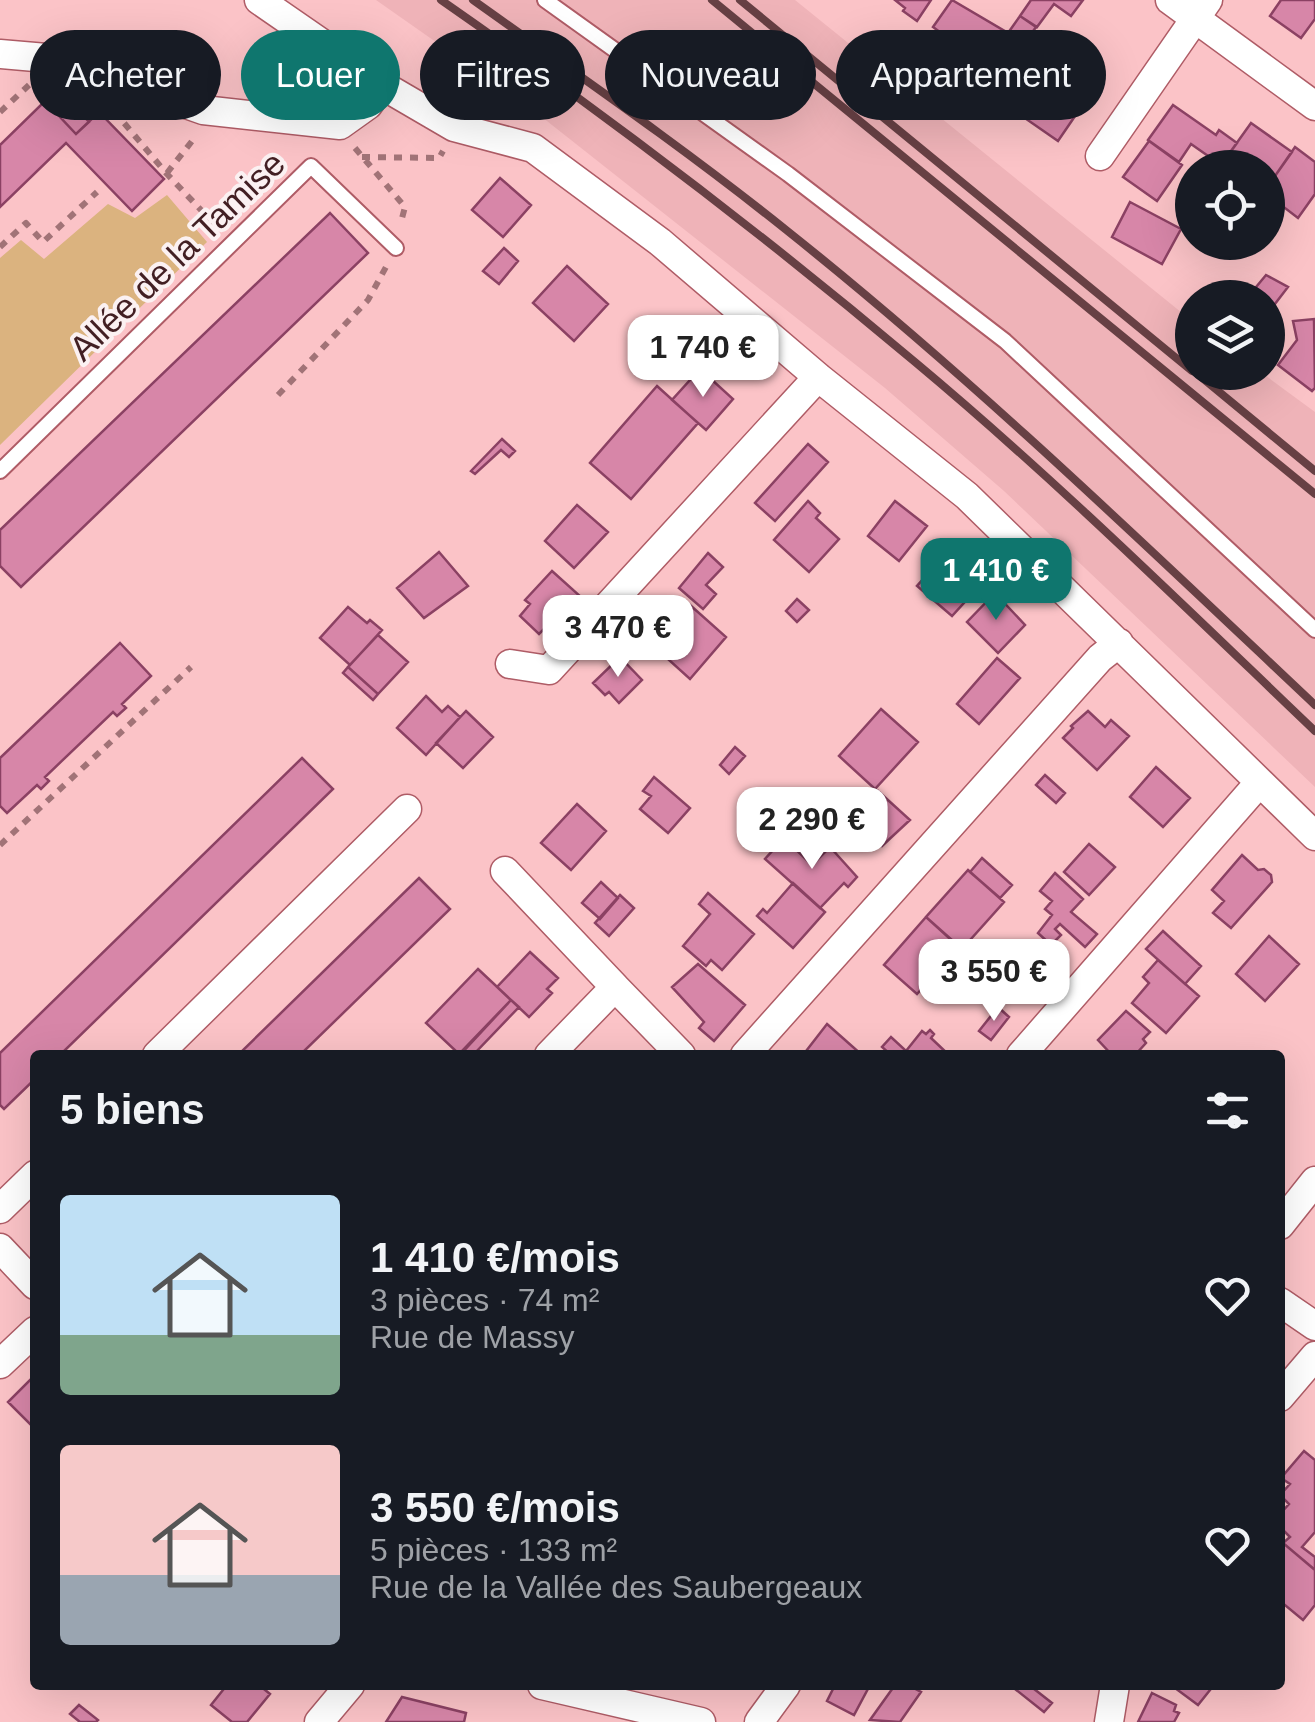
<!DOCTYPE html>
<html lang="fr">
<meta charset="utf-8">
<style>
body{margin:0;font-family:Helvetica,sans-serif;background:#20242c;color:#f1f3f6;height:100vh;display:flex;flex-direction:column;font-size:38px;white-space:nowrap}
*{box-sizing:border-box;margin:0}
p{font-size:32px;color:#9ea1a6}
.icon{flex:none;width:55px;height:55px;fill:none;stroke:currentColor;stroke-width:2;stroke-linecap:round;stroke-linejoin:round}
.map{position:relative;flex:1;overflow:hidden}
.drawer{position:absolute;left:30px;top:1050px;width:1255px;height:640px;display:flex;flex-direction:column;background:#171b24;border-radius:10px;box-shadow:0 10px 40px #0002}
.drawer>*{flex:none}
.banner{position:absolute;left:30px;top:30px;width:1255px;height:90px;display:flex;gap:20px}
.buttons{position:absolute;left:1175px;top:150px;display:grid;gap:20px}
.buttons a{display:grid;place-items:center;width:110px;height:110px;border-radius:50%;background:#171b24;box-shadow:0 10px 40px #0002;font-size:50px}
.price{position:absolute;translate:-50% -85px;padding:0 22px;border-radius:20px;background:#fff;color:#222;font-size:32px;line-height:65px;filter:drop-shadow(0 2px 5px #0008)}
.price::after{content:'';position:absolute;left:50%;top:60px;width:30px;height:22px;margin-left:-15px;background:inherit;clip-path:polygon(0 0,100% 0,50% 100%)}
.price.active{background:#0f766e;color:#fff}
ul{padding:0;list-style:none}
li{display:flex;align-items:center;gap:30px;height:250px;padding:0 30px}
li span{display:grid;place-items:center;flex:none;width:280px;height:200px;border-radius:10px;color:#555}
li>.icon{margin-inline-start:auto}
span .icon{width:120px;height:120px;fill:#fffc;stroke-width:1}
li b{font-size:42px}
h2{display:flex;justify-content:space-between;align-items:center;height:120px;padding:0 30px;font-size:42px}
.pill{padding:0 35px;border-radius:45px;background:#171b24;box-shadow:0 10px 40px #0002;font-size:35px;line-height:90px}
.pill.active{background:#0f766e;color:#fff}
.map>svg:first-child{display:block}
.built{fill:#efb3b8}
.green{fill:#dbb37f}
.building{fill:#d786a8;stroke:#8b4163;stroke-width:2.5}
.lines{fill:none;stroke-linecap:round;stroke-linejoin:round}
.service-casing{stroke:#af5c66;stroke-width:18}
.minor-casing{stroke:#af5c66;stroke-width:31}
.path{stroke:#a17377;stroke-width:6;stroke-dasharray:8 8;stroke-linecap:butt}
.service{stroke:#fff;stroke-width:14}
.minor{stroke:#fff;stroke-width:28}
.rail{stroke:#674044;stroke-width:8}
.labels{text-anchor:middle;stroke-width:8;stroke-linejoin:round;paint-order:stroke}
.street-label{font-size:35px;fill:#421f23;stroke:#fbf1f2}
</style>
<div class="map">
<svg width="1315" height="1722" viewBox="0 0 1315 1722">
<rect width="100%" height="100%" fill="#fbc3c7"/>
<path class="built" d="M376,0h419l397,321v51l70,1 53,39v375l-311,-296 -119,-103 -352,-278z"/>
<path class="green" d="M167,195l40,47 -207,203v-187l21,-18 23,19 64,-55 27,14z"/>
<path class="building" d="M895,0h36l-14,21 -14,-10 2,-3z
M952,0l56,33 -22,33 -53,-39z
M1031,0h52l-12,16 -17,-12 -17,23 -17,-11z
M1281,0h34v19l-14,19 -31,-22z
M1020,16l16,11 -12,17 -16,-11z
M1047,73l39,27 -28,41 -39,-27z
M45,101l31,33 23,-22 65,67 -32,32 -66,-68 -66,64v-62z
M1173,105l43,30 3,-5 18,13 -16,22 -30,-21 -12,18 -31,-22z
M74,106l15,16 -13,12 -15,-16z
M1251,123l41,29 -24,34v-18h-30l-12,-10z
M1149,141l33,24 -25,36 -34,-24z
M1295,147l20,15v32l-17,24 -30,-23v-9z
M500,178l31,27 -28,32 -31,-27z
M1130,202l51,27 -19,35 -50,-27z
M330,213l38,40 -347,334 -21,-21v-36z
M504,248l14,13 -19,23 -16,-13z
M567,266l41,38 -34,37 -41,-38z
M1266,275l22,12 -20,26v-15h-21z
M1314,319l1,69 -3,3 -34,-26 19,-25 -4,-19z
M700,369l33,30 -27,31 -34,-30z
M657,386l41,37 -67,76 -41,-36z
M502,439l13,12 -6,6 -8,-7 -26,24 -4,-3z
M808,444l20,18 -53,59 -20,-18z
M808,501l12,12 -4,5 23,21 -30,33 -35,-32z
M895,501l32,25 -28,35 -31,-25z
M577,505l31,27 -34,36 -29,-27z
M948,551l35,31 -31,34 -35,-30z
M439,552l29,34 -44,32 -27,-30z
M708,553l15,14 -17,18 10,9 -13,15 -24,-21z
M552,571l29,26 -27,30 -4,-4 -11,11 -19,-18 10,-12 -5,-4z
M995,593l30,32 -27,28 -31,-31z
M797,599l12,11 -12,12 -11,-11z
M690,605l36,32 -36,42 -31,-28 24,-26 -7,-6z
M348,607l19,16 3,-3 12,10 -32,35 -30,-27z
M378,635l30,27 -30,32 -30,-27z
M120,643l31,33 -29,28 4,4 -9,8 -4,-4 -68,65 4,4 -8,8 -4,-4 -30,28 -7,-7v-48z
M620,657l22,23 -23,23 -10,-11 -4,3 -12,-12z
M997,658l23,20 -41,46 -22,-20z
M348,667l30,27 -5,6 -30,-27z
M426,696l16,16 6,-6 12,11 -34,38 -29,-27z
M881,709l37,33 -43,47 -36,-33z
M466,711l27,26 -30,31 -27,-25z
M1088,711l17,16 6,-7 18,16 -32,34 -34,-32 10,-10 -2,-2z
M735,747l10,9 -16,18 -9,-9z
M302,758l31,31 -273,266h-25v24l-31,30 -4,-4v-52z
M1156,767l34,31 -27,29 -33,-30z
M1045,775l20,18 -9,10 -20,-18z
M654,777l36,31 -22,25 -28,-24 11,-13 -8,-5z
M878,791l32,29 -28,26 -13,-12 6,-6 -11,-9 4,-5 -8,-6z
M822,800l33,31 -10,14 -36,-31z
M577,804l29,27 -35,39 -30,-27z
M809,814l22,19 -12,12 -21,-19z
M784,838l28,27 18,-18 27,30 -9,10 -4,-4 -24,25 -55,-49z
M1089,844l26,23 -26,28 -25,-23z
M1242,855l16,15 6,-1 7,6 1,7 -41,46 -18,-15 11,-12 -12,-11z
M982,858l30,27 -12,13 -30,-26z
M968,870l36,32 -42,47 -36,-32z
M1055,873l28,26 -12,13 26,22 -12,13 -25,-23 -5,5 6,6 -10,10 -13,-12 14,-18 -7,-6 7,-8 -12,-10z
M419,878l31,31 -150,146h-62z
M601,882l17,16 -18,21 -18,-16z
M793,883l32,29 -32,36 -36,-32 6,-7 4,4z
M708,893l46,41 -32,36 -11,-10 -5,6 -23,-20 27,-32 -11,-10z
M620,895l14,13 -25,28 -14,-13z
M926,917l33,30 -42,47 -33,-29z
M1163,931l38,35 -16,18 -39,-35z
M1269,936l30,28 -34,37 -29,-27z
M530,952l28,26 -11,11 5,4 -23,24 -32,-30z
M1158,960l41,36 -33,37 -34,-30 17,-20 -6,-6z
M698,964l47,41 -31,36 -15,-13 5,-6 -32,-35z
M478,969l33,31 -52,54 -33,-31z
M511,1000l8,7 -46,48h-13z
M998,1007l11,10 -18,23 -12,-9z
M1126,1011l24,21 -7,7 3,4 -11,12h-23l-14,-15z
M827,1024l35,31h-59z
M930,1030l4,4 -3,4 18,17h-58l-9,-8 9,-10 15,14 16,-20 4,3z
M35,1375v54l-27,-27z
M1304,1451l11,9v72l-13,15 13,10v13l-32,-27 7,-6 -10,-10v-13l9,-10 -9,-9 10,-11 -9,-6z
M1283,1543l32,27v35l-12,15 -23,-19v-54z
M227,1685h32l11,9 -23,28h-15l-21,-17z
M835,1685h35l-16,30 -27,-14z
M895,1685h13l13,7 -21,30 -30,-2z
M1010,1685h19l23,18 -8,9z
M1171,1685h43l-16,20z
M1152,1693l24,12 -2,6 5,2 -5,9h-36z
M402,1697l64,16 -2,9h-78z
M79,1705l19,15 -2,2h-16l-10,-8z"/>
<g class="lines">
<defs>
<path id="service" d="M545,0l243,174 217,167 310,289
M0,471l311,-305 85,82"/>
<path id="minor" d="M259,0l123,85 72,42 79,21 127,94 158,135 149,119 348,340
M1170,0l145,106
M0,54l58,5 145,51 137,15 28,-20 14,-20
M1100,156l108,-156
M510,664l39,6 269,-293
M505,871l110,116
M157,1055l250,-246
M549,1055l66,-68 66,68
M745,1055l355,-397 19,-15
M1021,1055l238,-272
M0,1209l35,-34
M1280,1225l35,-44
M0,1248l35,37
M1280,1302l35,24
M0,1364l35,-33
M1280,1397l35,-41
M542,1685l159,37
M319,1722l31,-37
M759,1722l27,-37
M1109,1722l6,-37"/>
</defs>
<use href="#service" class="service-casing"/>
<use href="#minor" class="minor-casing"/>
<path class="path" d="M114,111l53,63 51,54
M0,112l29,-27
M355,148l50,59 -4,15
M362,157l77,1 4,-7
M167,173l29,-37
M0,247l26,-24 17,19 54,-50
M278,395l90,-95 18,-33
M0,845l191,-178"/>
<use href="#service" class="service"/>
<use href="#minor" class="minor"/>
<path class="rail" d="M441,0c164,114 322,234 474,362 139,116 269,244 400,369
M473,0c105,75 211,148 312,229 186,148 357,313 530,476
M712,0l603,494
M740,0l452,371
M1195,372l120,99"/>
</g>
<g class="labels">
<g class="street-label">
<text transform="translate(177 256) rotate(-44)" y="12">Allée de la Tamise</text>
</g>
</g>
</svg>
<div class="buttons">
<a><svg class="icon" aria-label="locate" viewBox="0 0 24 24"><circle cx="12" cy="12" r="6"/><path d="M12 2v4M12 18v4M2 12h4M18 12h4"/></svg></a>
<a><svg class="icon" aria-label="layers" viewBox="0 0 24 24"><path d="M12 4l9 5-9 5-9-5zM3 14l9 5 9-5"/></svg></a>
</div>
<b class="price" style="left:703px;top:400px">1 740 €</b>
<b class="price active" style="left:996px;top:623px">1 410 €</b>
<b class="price" style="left:618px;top:680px">3 470 €</b>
<b class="price" style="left:812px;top:872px">2 290 €</b>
<b class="price" style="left:994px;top:1024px">3 550 €</b>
<div class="banner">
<a class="pill">Acheter</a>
<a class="pill active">Louer</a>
<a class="pill">Filtres</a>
<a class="pill">Nouveau</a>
<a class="pill">Appartement</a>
</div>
<section class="drawer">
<h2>5 biens<svg class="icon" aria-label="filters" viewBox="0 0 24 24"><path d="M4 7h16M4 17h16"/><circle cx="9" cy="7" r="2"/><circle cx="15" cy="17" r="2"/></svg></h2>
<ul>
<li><span style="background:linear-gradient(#bfe0f5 70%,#7fa58c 0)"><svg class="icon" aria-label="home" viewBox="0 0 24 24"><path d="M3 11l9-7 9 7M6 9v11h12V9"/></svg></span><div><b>1 410 €/mois</b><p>3 pièces · 74 m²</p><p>Rue de Massy</p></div><svg class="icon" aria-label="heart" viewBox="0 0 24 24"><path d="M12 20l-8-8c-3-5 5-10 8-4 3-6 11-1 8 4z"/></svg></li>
<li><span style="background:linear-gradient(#f6c9c9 65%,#9aa5b1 0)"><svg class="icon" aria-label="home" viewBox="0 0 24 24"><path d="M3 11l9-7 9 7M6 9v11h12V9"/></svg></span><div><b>3 550 €/mois</b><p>5 pièces · 133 m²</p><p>Rue de la Vallée des Saubergeaux</p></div><svg class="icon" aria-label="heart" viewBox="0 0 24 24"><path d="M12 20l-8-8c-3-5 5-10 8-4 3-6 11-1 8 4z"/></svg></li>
</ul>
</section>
</div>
